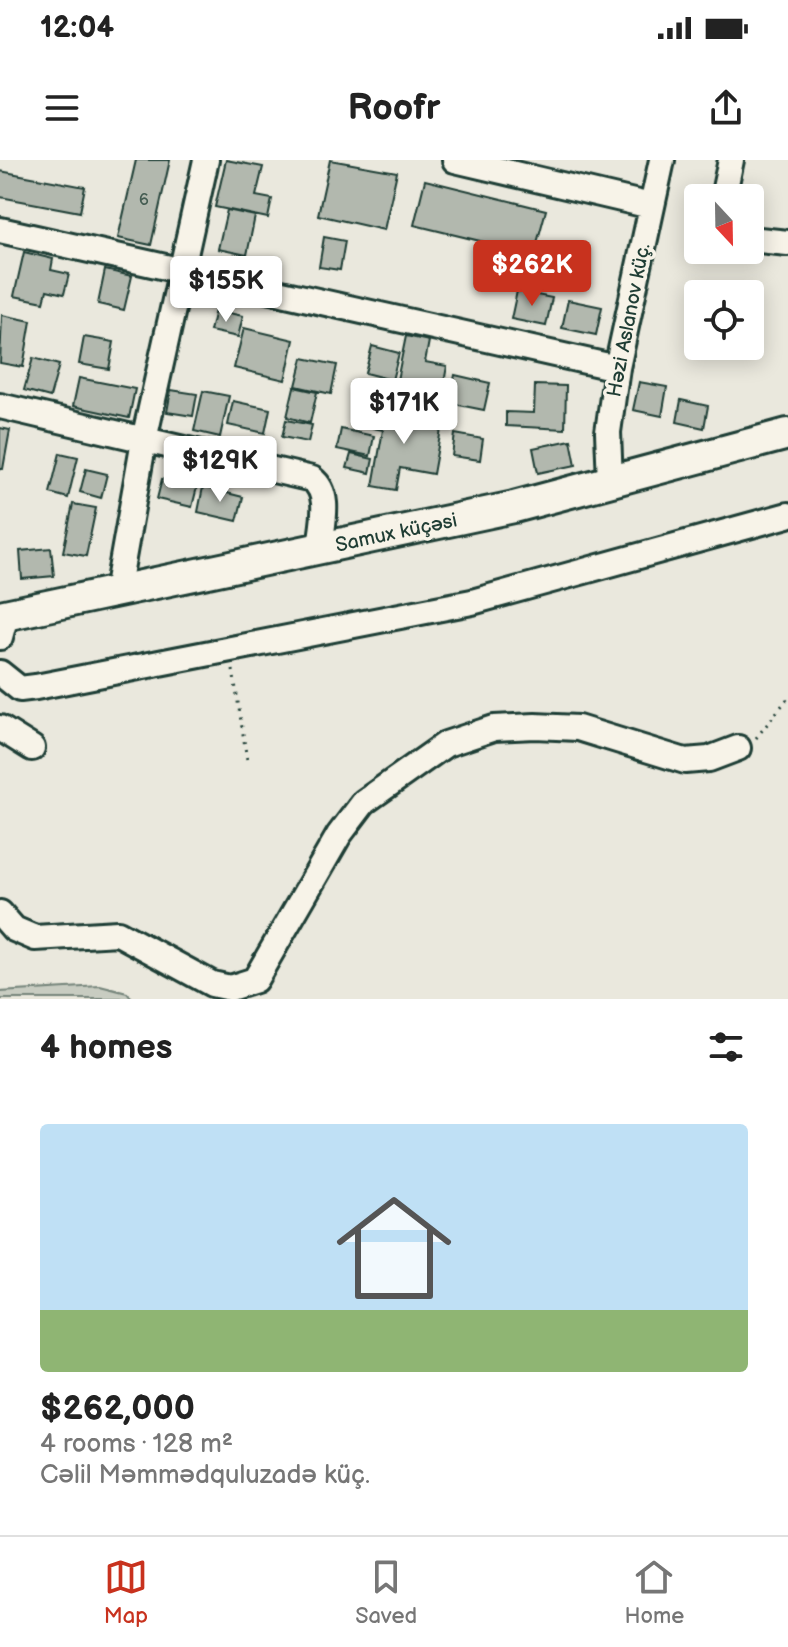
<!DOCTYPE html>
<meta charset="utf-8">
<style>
body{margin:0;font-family:"Balsamiq Sans",sans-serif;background:#f2f2f2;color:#222;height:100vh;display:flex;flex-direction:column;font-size:30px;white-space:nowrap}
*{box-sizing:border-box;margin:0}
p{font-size:26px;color:#767676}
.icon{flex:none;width:44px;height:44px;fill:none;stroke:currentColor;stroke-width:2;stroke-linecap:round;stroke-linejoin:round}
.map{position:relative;height:839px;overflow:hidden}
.sheet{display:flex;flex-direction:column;background:#fff;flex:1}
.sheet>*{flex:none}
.needle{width:52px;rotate:158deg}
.tools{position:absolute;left:684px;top:24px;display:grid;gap:16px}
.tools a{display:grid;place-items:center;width:80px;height:80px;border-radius:8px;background:#fff;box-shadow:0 4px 20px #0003;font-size:40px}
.price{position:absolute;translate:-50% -68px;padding:0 18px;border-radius:8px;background:#fff;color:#222;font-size:26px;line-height:52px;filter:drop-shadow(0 2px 4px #0008)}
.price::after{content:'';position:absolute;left:50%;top:48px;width:24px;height:18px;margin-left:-12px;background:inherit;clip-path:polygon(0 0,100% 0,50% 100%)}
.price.on{background:#c8321e;color:#fff}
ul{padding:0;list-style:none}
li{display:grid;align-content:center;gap:16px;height:424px;padding:0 40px}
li+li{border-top:2px solid #e0e0e0}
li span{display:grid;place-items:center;height:248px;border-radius:8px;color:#555}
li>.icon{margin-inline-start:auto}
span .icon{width:144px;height:144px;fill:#fffc;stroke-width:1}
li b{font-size:34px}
h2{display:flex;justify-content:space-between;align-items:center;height:96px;padding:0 40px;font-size:34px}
.status{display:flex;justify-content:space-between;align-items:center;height:56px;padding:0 40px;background:#fff;direction:ltr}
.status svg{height:22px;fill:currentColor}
header{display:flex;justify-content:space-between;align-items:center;height:104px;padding:0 40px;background:#fff;font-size:36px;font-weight:700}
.tabs{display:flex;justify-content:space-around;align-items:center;height:112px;border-top:2px solid #e0e0e0;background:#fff;font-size:22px;color:#767676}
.tabs a{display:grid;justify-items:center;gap:4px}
.tabs .on{color:#c8321e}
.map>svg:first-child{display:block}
.green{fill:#c8ccc1;stroke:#74847a;stroke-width:2}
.building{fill:#b2b8ae;stroke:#1f3d34;stroke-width:2}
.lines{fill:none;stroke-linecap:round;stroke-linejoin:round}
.minor-casing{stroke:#1f3d34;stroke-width:30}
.major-casing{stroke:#1f3d34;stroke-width:36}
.path{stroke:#1f3d34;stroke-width:3;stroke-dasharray:2 6;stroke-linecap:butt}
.minor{stroke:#f7f3e8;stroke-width:24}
.major{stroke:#f7f3e8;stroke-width:30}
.labels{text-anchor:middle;stroke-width:7;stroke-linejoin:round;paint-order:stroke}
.number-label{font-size:16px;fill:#445c52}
.street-label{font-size:20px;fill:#1f3d34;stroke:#f7f3e8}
</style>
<div class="status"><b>12:04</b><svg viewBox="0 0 49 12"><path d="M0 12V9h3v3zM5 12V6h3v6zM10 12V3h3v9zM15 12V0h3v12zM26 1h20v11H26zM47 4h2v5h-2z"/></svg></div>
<header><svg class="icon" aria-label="menu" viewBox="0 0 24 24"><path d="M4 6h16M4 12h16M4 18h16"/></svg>Roofr<svg class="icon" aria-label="share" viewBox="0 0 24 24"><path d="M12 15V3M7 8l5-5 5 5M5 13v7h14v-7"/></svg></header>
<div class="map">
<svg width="788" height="839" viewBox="0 0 788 839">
<rect width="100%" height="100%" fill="#eae8dd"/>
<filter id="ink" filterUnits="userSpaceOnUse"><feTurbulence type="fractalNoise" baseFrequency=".0125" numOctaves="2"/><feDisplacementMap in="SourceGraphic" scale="16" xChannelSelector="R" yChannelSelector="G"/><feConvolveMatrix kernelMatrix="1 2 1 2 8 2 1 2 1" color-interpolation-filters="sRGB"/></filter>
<g filter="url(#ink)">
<path class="green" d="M100,826l27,7 5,6h-132v-7z"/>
<path class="building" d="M136,0h34l-19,85 -33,-7z
M226,0l37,7 -7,29 16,3 -4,19 -53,-11z
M330,0l67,12 -13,58 -66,-15z
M0,11l85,16 -5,25 -80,-15z
M425,20l121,30 -12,44 -120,-29z
M227,50l28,6 -8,39 -29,-6z
M324,77l21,4 -5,29 -21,-3z
M24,92l29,7 -2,11 18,4 -5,20 -17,-4 -3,12 -30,-6z
M105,110l27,6 -8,34 -26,-6z
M517,131l35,7 -6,28 -35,-7z
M568,140l34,7 -6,28 -34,-7z
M215,150l28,6 -5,21 -28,-6z
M2,155l29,6 -8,46 -23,-4z
M244,168l50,12 -9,40 -51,-12z
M406,176l23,5 -4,21 22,4 -5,28 -46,-9z
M84,177l30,5 -5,27 -30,-5z
M372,186l27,7 -7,27 -27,-7z
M33,198l26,7 -9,32 -26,-7z
M303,198l34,7 -6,29 -35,-8z
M455,215l35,8 -6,27 -35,-7z
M79,218l56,11 -6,29 -56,-12z
M639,222l28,5 -5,29 -29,-6z
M535,225l31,1 -1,43 -59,-3v-14l28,1z
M294,227l23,5 -7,31 -23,-6z
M171,230l26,4 -4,22 -26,-4z
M203,231l26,5 -9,41 -26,-6z
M681,240l27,6 -4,22 -27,-6z
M233,241l37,8 -5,24 -37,-8z
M377,247l31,5v5l34,7 -9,50 -33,-6 -4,22 -23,-4 10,-56 -10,-2z
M286,260l26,5 -4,17 -26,-5z
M0,268l10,2 -7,39h-3z
M341,269l33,7 -4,20 -33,-7z
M455,274l28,5 -3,21 -28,-4z
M571,280l5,25 -38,8 -5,-25z
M60,293l18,4 -10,41 -18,-5z
M351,294l22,5 -3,14 -23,-5z
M86,309l21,5 -6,24 -21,-6z
M162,319l35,8 -5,20 -35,-8z
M203,327l40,10 -6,24 -39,-9z
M73,344l23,4 -10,48 -23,-4z
M51,388l3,28 -32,3 -2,-28z"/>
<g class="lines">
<defs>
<path id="minor" d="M455,0l196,46
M723,38l8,-38
M0,70l617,138
M750,79l38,4
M0,246l312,73c20,15 10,46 8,69
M610,322l-2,-50 9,-64 45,-208
M117,432l27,-152 62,-280
M0,477l6,-22
M0,513l20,16 16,-2 436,-85 316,-87
M0,568l32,20
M0,753l14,16 21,9 83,-5 94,51 18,4 25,-8 84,-145 25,-33 82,-58 48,-16 41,-2 43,2 107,33 24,-2 29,-11"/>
<path id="major" d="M0,456l514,-109 274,-73"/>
</defs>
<use href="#minor" class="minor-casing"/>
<use href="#major" class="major-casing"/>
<path class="path" d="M233,510l14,90
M756,578l32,-40"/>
<use href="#minor" class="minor"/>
<use href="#major" class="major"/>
</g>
</g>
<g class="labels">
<g class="number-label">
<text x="144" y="45">6</text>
</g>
<g class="street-label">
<text transform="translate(628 160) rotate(-79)" y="7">Həzi Aslanov küç.</text>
<text transform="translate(396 372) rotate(-12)" y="7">Samux küçəsi</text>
</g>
</g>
</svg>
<div class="tools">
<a><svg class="needle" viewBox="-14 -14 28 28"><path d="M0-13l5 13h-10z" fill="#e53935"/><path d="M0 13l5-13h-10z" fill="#767676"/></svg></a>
<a><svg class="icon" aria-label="locate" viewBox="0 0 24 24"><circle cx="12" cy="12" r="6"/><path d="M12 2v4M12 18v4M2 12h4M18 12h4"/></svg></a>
</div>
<b class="price on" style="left:532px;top:148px">$262K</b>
<b class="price" style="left:226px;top:164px">$155K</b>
<b class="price" style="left:404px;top:286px">$171K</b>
<b class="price" style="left:220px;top:344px">$129K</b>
</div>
<section class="sheet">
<h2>4 homes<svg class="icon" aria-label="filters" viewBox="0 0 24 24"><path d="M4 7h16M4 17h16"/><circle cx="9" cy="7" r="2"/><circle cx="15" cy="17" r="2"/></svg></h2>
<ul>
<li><span style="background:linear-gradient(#bfe0f5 75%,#8fb573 0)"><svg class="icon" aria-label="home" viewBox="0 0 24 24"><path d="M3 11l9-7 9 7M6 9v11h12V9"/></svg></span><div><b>$262,000</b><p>4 rooms · 128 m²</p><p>Cəlil Məmmədquluzadə küç.</p></div></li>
</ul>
</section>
<nav class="tabs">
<a class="on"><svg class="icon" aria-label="map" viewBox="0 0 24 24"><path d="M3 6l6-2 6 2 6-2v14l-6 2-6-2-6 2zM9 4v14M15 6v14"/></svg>Map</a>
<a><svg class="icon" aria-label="saved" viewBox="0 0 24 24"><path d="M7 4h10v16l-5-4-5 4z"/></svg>Saved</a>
<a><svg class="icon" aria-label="home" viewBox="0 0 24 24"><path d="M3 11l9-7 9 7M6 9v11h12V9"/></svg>Home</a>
</nav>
